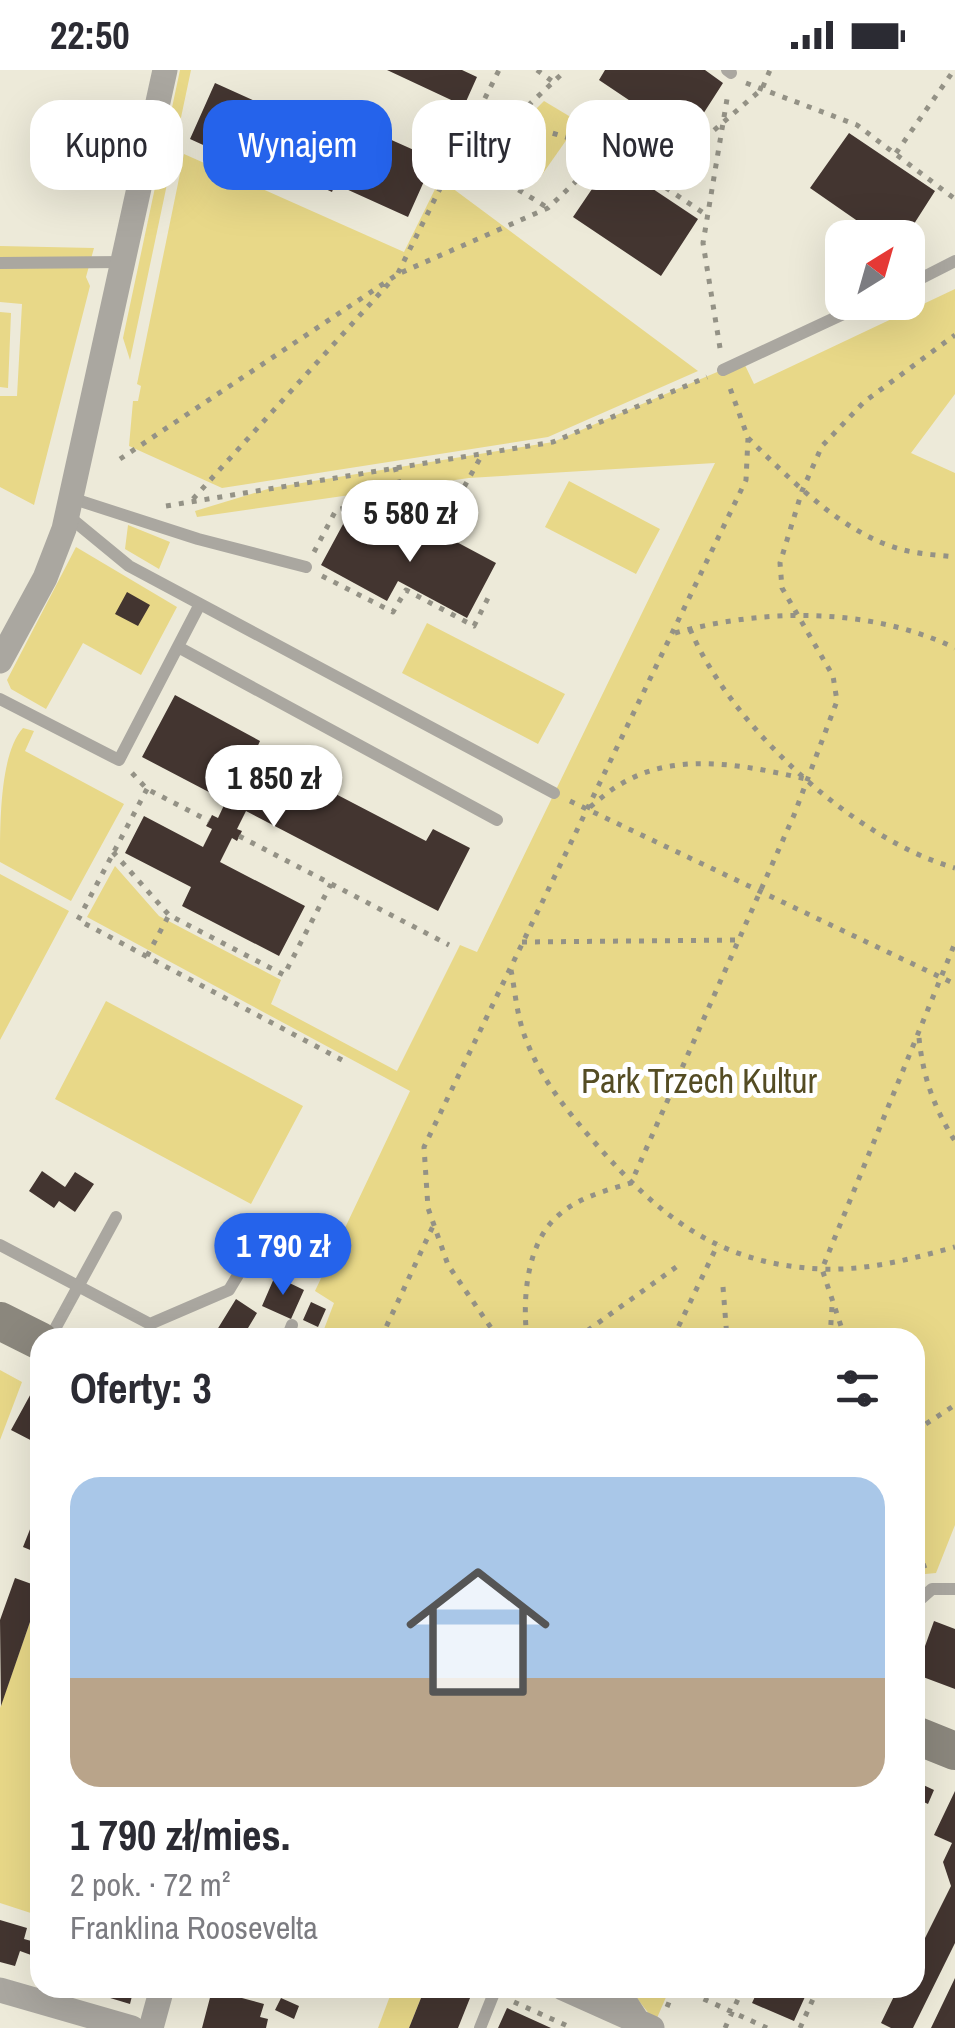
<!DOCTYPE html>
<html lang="pl">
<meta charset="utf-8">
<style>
body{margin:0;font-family:"Archivo Narrow",sans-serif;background:#f7f7f7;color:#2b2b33;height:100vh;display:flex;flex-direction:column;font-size:38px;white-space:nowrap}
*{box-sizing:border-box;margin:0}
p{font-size:32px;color:#7c7c81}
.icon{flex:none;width:55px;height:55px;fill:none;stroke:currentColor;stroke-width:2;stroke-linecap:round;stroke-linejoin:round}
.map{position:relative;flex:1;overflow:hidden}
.details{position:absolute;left:30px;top:1258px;width:895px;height:670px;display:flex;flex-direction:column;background:#fff;border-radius:30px;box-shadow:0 10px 40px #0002}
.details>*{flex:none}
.guide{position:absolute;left:30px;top:30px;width:895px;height:90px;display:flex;gap:20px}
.needle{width:65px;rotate:37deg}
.buttons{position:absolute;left:825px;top:150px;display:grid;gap:20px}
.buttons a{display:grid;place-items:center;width:100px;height:100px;border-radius:20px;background:#fff;box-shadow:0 10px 40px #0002;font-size:50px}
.price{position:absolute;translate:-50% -85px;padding:0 22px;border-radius:35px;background:#fff;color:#222;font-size:32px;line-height:65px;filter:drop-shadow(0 2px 5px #0008)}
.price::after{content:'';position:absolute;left:50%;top:60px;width:30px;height:22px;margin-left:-15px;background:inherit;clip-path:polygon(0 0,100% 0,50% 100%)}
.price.active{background:#2563eb;color:#fff}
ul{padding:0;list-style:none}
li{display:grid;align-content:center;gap:20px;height:530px;padding:0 40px}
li+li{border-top:2px solid #e1e1e2}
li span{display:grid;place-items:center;height:310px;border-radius:30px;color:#555}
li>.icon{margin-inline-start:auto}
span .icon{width:180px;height:180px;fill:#fffc;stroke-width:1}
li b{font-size:42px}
h2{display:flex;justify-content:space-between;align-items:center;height:120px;padding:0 40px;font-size:42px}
.tag{padding:0 35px;border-radius:30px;background:#fff;box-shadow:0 10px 40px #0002;font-size:35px;line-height:90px}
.tag.active{background:#2563eb;color:#fff}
.status{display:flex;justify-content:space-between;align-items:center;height:70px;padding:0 50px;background:#fff;direction:ltr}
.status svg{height:28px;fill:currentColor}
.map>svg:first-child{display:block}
.green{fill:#e8d888}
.building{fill:#433530}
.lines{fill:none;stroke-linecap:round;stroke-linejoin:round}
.path{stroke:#949286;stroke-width:5;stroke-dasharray:5 8;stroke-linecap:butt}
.lane{stroke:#aaa7a0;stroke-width:12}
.street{stroke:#aaa7a0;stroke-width:25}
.secondary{stroke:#8b877d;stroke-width:38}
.labels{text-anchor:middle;stroke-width:10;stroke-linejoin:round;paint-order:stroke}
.park-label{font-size:35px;fill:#544c23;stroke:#fff}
</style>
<div class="status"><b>22:50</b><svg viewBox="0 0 49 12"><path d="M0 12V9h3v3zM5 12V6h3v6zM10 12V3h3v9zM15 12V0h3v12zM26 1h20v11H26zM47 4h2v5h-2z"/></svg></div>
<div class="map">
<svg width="955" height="1958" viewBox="0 0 955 1958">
<rect width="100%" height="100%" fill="#edead9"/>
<path class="green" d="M180,0h11l-61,290 -7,-22z
M544,31l35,21 -40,57 -41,-32z
M184,84l220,98 36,-73 258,192 -150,66 -326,51 -93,-42 4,-45h5l3,-15 -4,-2z
M0,176l94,2 -8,29 4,9 -56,219 -34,-18v-91h17l5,-92 -22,-2z
M955,219v105l-44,59 44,20v1052l-19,48 -21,2v-237l-594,-1 13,-34 -19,-12 95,-200 -323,-174 28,-51 44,50 122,64 -10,24 126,67 63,-126 17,7 238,-489 -246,15 -272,39 -2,-6 76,-23 282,-46 190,-81 11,23z
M0,242l11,1 -3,75 -8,-1z
M569,411l91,48 -24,45 -91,-47z
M128,455l42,17 -11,27 -34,-20z
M76,477l101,60 -36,68 -58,-32 -37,66 -35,-20 -4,-9z
M427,553l138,71 -27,50 -136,-71z
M23,658l11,3 -9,20 99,53 -53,97 -71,-39c0,-40 0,-109 23,-134z
M0,804l69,37 -69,129z
M106,931l197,105 -52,98 -196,-105z
M0,1300l22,12 -22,58z
M40,1523v323l-40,-13v-195z
M393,1918h32l-16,40h-31z
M629,1918h41l-13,30 -7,-3z"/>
<path class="building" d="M387,0h75l15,7 -13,29z
M605,0h100l18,13 -36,56 -88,-59z
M215,13l75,34 4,-8 59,27 5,-11 76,34 -26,58 -73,-33 -3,8 -61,-28 -4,10 -77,-35z
M849,63l86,58 -30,47h-23l-72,-50z
M611,91l87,58 -37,57 -88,-59z
M348,445l60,32 13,-24 75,40 -29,55 -69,-37 -11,20 -66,-36z
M127,522l23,13 -12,21 -23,-12z
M175,625l85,46 -5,11 171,89 7,-12 37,19 -32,63 -192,-100 -9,18 5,2 -5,10 -5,-3 -12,24 85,44 -26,50 -97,-50 9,-19 -66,-34 19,-37 59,31 9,-18 -6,-3 3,-5 3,-6 6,3 8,-17 -84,-44z
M42,1101l23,16 10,-15 19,12 -19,28 -16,-11 -5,7 -25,-17z
M275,1206l29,14 -13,29 -29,-13z
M236,1229l21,14 -15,25h-30z
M311,1232l15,7 -8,18 -15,-7z
M34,1318l6,3v54l-29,-15z
M40,1434v50l-17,-7z
M15,1508l25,9v6l-39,113 -1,-86z
M934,1551l21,8v60l-40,-15z
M919,1713l15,7 -6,14 -13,-6z
M955,1721v152l-42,85h-22l-10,-5 17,-35h17v-30l36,-72 -8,-24 9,-19 -18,-8z
M0,1850l27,8 -3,11 11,3 -4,13 -11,-4 -5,15 -15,-4z
M955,1908v50h-24z
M88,1918h46l-4,16 -43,-13z
M257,1918h27l-3,10 18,8 -5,13 -19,-9 6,-12z
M425,1918h49l-16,40h-49z
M759,1918h50l-15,33 -42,-18z
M212,1920l52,14 -4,13 8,2 -2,9h-64z
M507,1938l44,20h-53z"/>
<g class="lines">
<path class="path" d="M537,0l15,11
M746,13l111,42 98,74
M478,41l131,39
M441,72l107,66
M896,83l58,-83
M477,94l23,-32 66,-62
M655,111l107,-92 8,-19
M398,203l101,-203
M720,278l-17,-105 25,-150
M748,368c41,40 94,95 152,111 17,5 37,6 55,8
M120,389l278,-185 150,-66 61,-58 99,66
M395,397l7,28 18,10
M193,429l198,-218
M166,436l387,-64 154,-65
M439,462l44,-79
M314,482l22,-42 18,-4 50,28 16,-29 27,13
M322,506l71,36 13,-22 68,36 16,-32
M690,559c41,97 163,210 265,239
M675,563c90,-25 194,-26 280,15
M132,703l15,16 62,32
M147,719l-69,131 264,140
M570,731l385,183
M590,737c10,-8 20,-17 31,-23 56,-34 127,-18 185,-5
M239,766l210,109
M113,782l56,63 115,60 47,-91
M522,872l217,-2
M147,886l22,-41
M511,900c4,21 6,46 14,67 15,41 42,74 71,107 64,73 123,120 224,125 47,2 91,-10 135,-22
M919,968c4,39 15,70 36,103
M723,1217l4,51
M381,1268l52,-112
M498,1268l-50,-73 -20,-57 -4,-61 322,-667 2,-42 -18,-50
M527,1268c-5,-40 0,-98 33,-124 20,-17 47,-24 71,-31l163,-368 43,-114 -4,-25 -51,-88 -2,-25 22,-72 20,-45 42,-44 91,-67
M577,1268l102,-73
M673,1268l45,-94
M830,1268l2,-32
M845,1268l-23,-69 133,-326
M915,1361l40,-26
M915,1469l11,33
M680,1918l87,40
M514,1932l58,26
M667,1937l8,-19
M725,1958l18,-40
M800,1958l18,-40"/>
<path class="lane" d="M727,0l4,3
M0,193l123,-1
M908,215l47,-24
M723,300l146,-68
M71,428l127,41 108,28
M67,445l62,51 425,227
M178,577l319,173
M0,629l119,61 81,-156
M0,1175l150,79 79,-34 9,-15
M50,1268l66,-121
M287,1268l5,-13
M915,1534l17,-15h23
M480,1958l16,-40"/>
<path class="street" d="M0,591l45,-83 19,-49 101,-459
M563,1918l89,40
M616,1918l22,34
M0,1920l132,38
M151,1958l11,-40"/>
<path class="secondary" d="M0,1251l40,20
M915,1665l40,16"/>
</g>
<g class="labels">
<g class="park-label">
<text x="699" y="1023">Park Trzech Kultur</text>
</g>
</g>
</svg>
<div class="buttons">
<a><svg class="needle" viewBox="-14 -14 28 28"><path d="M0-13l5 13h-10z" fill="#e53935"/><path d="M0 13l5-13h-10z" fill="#7c7c81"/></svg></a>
</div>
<b class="price" style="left:410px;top:495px">5 580 zł</b>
<b class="price" style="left:274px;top:760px">1 850 zł</b>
<b class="price active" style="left:283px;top:1228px">1 790 zł</b>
<div class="guide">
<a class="tag">Kupno</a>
<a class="tag active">Wynajem</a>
<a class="tag">Filtry</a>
<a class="tag">Nowe</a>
</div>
<section class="details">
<h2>Oferty: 3<svg class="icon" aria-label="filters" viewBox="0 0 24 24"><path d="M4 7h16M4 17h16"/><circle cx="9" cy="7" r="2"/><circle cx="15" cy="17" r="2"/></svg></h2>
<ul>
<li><span style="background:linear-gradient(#a9c7e8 65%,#b9a48a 0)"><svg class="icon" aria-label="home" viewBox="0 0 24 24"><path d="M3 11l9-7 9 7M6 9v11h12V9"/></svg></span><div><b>1 790 zł/mies.</b><p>2 pok. · 72 m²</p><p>Franklina Roosevelta</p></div></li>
</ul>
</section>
</div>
